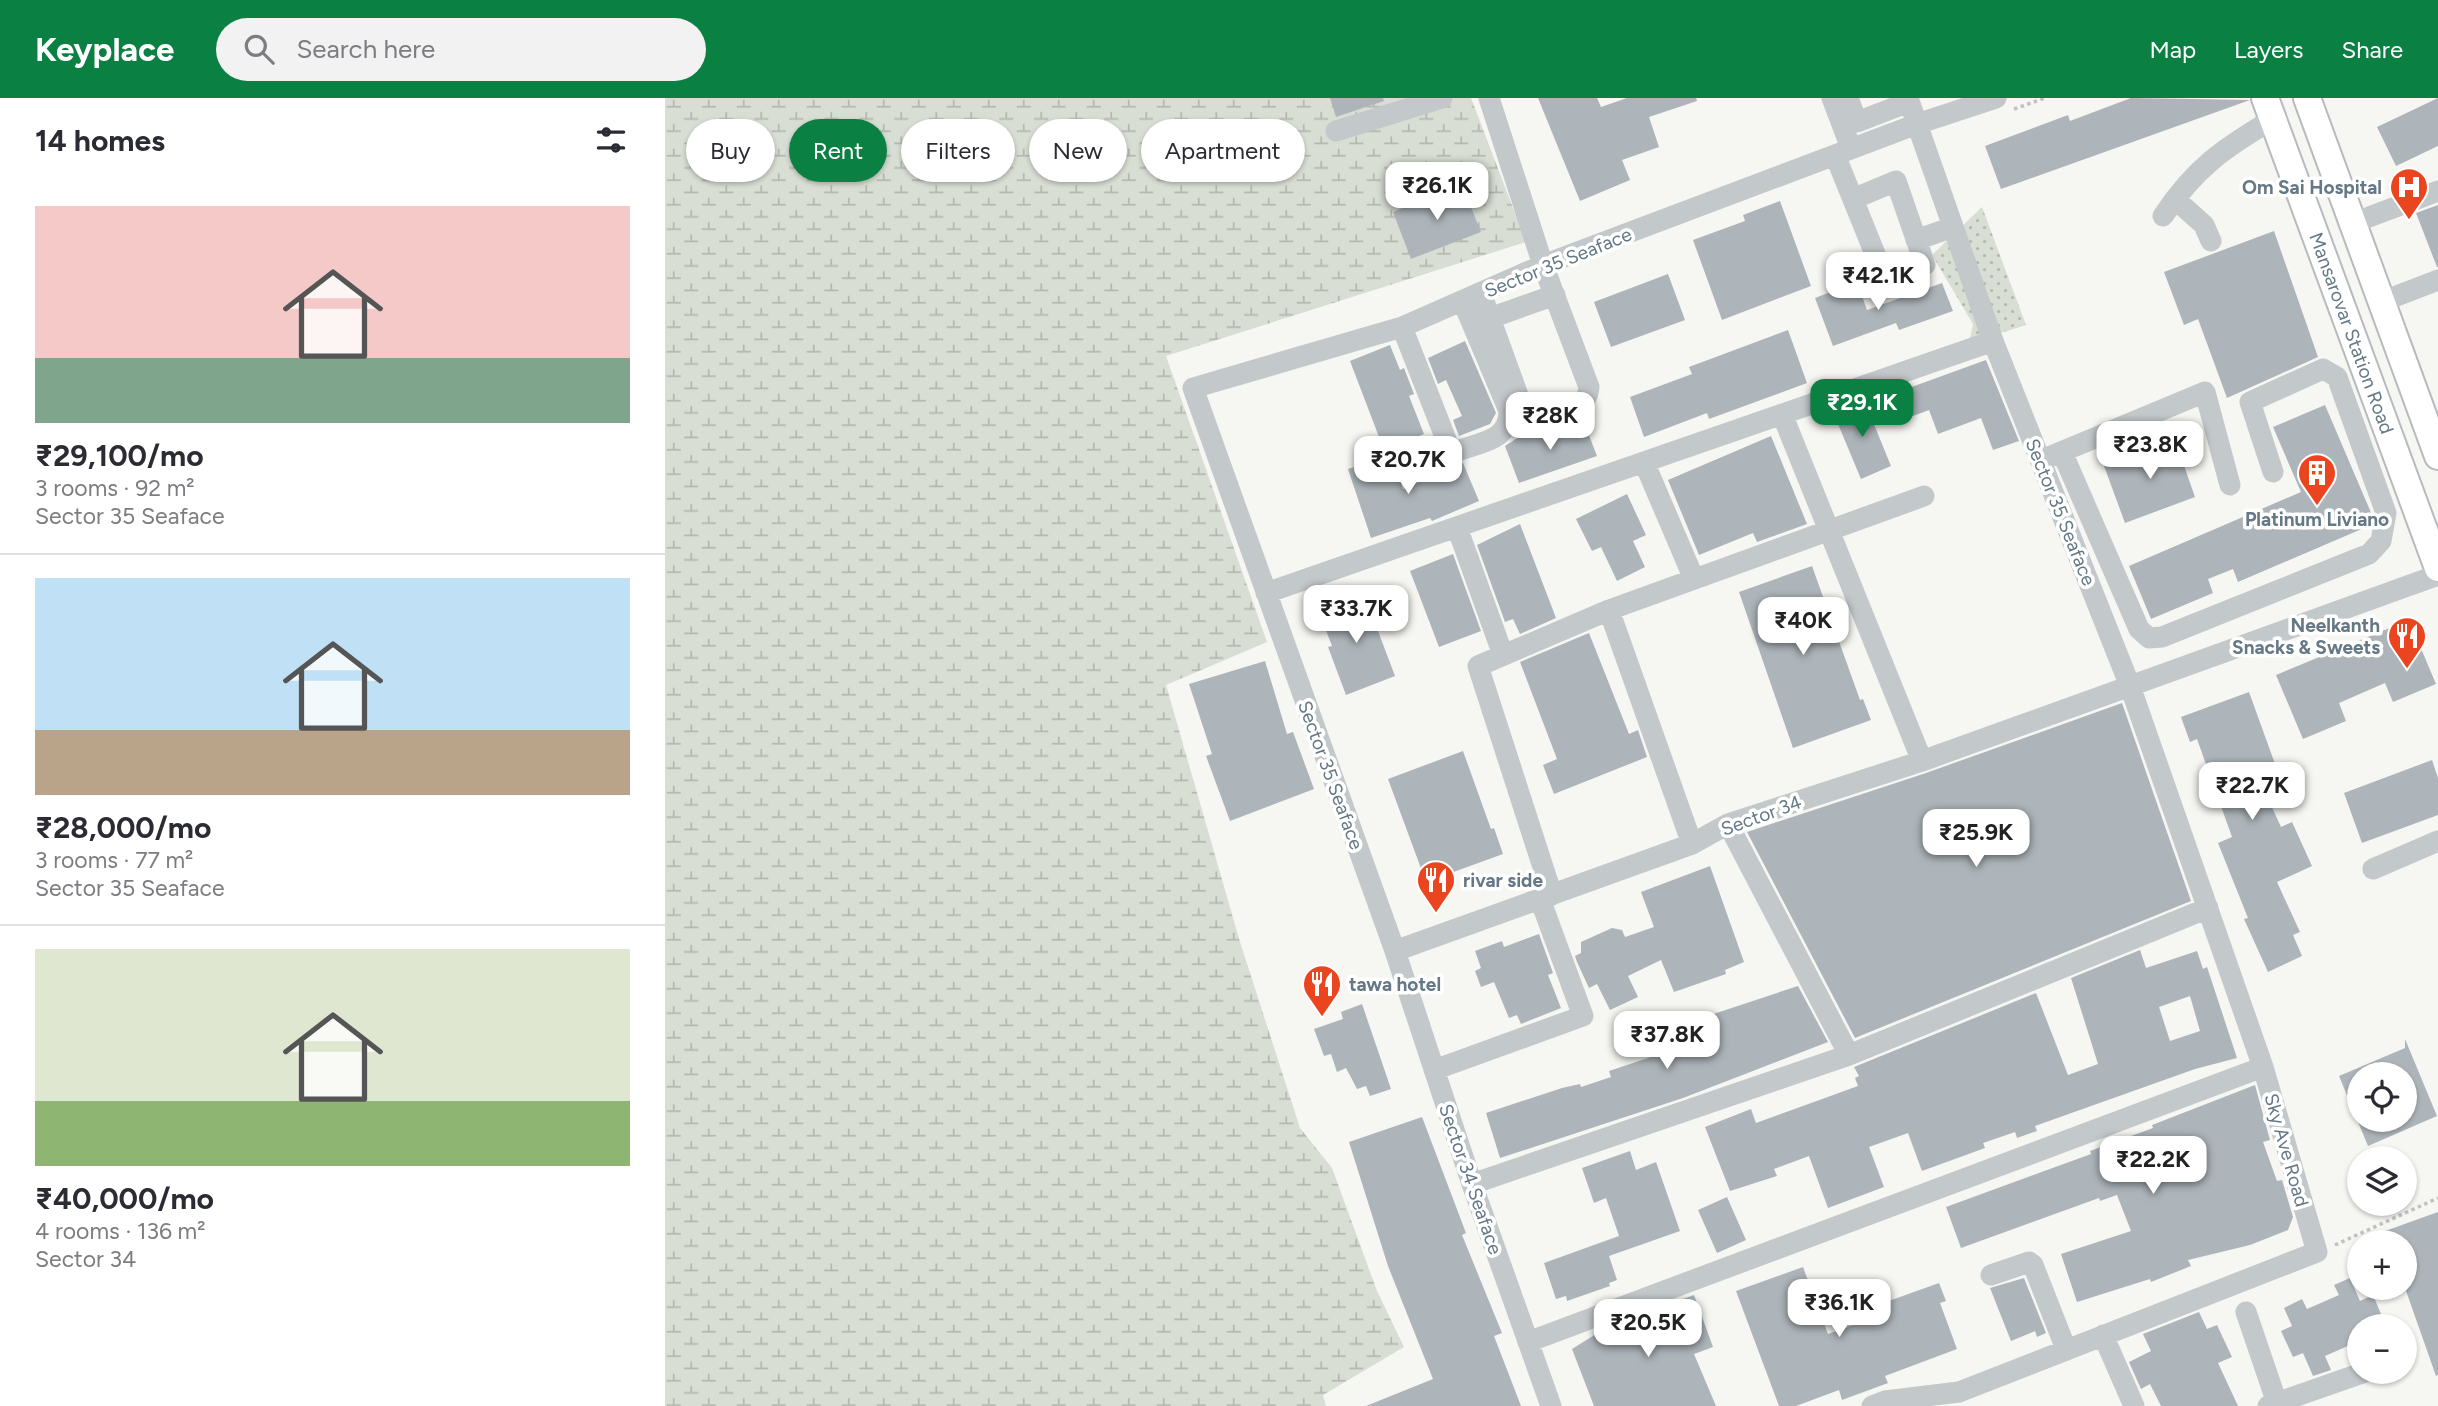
<!DOCTYPE html>
<meta charset="utf-8">
<style>
body{margin:0;font-family:Figtree,sans-serif;background:#f2f2f3;color:#2b2b33;height:100vh;display:flex;flex-direction:column;font-size:26px;white-space:nowrap}
*{box-sizing:border-box;margin:0}
p{font-size:23px;color:#7c7c81}
.icon{flex:none;width:38px;height:38px;fill:none;stroke:currentColor;stroke-width:2;stroke-linecap:round;stroke-linejoin:round}
.map{position:relative;flex:1;overflow:hidden}
.drawer{display:flex;flex-direction:column;background:#fff;width:665px}
.drawer>*{flex:none}
.hud{position:absolute;left:21px;top:21px;width:665px;height:63px;display:flex;gap:14px}
.tools{position:absolute;left:1682px;top:964px;display:grid;gap:14px}
.tools a{display:grid;place-items:center;width:70px;height:70px;border-radius:50%;background:#fff;box-shadow:0 2px 5px #0004;font-size:35px}
.price{position:absolute;translate:-50% -60px;padding:0 16px;border-radius:14px;background:#fff;color:#222;font-size:23px;line-height:46px;filter:drop-shadow(0 2px 4px #0008)}
.price::after{content:'';position:absolute;left:50%;top:42px;width:21px;height:16px;margin-left:-10px;background:inherit;clip-path:polygon(0 0,100% 0,50% 100%)}
.price.on{background:#0b8043;color:#fff}
ul{padding:0;list-style:none}
li{display:grid;align-content:center;gap:14px;height:371px;padding:0 35px}
li+li{border-top:2px solid #e1e1e2}
li span{display:grid;place-items:center;height:217px;border-radius:0px;color:#555}
li>.icon{margin-inline-start:auto}
span .icon{width:126px;height:126px;fill:#fffc;stroke-width:1}
li b{font-size:30px}
h2{display:flex;justify-content:space-between;align-items:center;height:84px;padding:0 35px;font-size:30px}
.tag{padding:0 24px;border-radius:32px;background:#fff;box-shadow:0 2px 5px #0004;font-size:24px;line-height:63px}
.tag.on{background:#0b8043;color:#fff}
header{display:flex;align-items:center;gap:42px;box-sizing:border-box;height:98px;padding:0 35px;background:#0b8043;color:#fff}
header strong{font-size:33px}
nav{display:flex;gap:38px;margin-inline-start:auto;font-size:24px}
.search{width:490px;height:63px;background:#f2f2f3;display:flex;align-items:center;gap:18px;box-sizing:border-box;padding:0 24px;border-radius:38px;color:#7c7c81;font-size:26px}
main{display:flex;flex:1;min-height:0}
.map>svg:first-child{display:block}
.green{fill:url(#green-dots)}
.wetland{fill:url(#wetland-marsh)}
.building{fill:#adb5ba;fill-rule:evenodd}
.lines{fill:none;stroke-linecap:round;stroke-linejoin:round}
.major-casing{stroke:#b6bbbe;stroke-width:30}
.path{stroke:#bfc1c3;stroke-width:3.5;stroke-dasharray:3.5 3.5;stroke-linecap:butt}
.minor{stroke:#c3c8ca;stroke-width:21}
.major{stroke:#fff;stroke-width:26}
.labels{text-anchor:middle;stroke-width:7;stroke-linejoin:round;paint-order:stroke}
.poi-label{font-size:19px;font-weight:bold;fill:#647885;stroke:#fff;text-anchor:end}
.street-label{font-size:19px;fill:#647885;stroke:#fff}
</style>
<header>
<strong>Keyplace</strong>
<div class="search"><svg class="icon" aria-label="search" viewBox="0 0 24 24"><circle cx="10" cy="10" r="6"/><path d="M15 15l6 6"/></svg>Search here</div>
<nav><a>Map</a><a>Layers</a><a>Share</a></nav>
</header>
<main>
<section class="drawer">
<h2>14 homes<svg class="icon" aria-label="filters" viewBox="0 0 24 24"><path d="M4 7h16M4 17h16"/><circle cx="9" cy="7" r="2"/><circle cx="15" cy="17" r="2"/></svg></h2>
<ul>
<li><span style="background:linear-gradient(#f6c9c9 70%,#7fa58c 0)"><svg class="icon" aria-label="home" viewBox="0 0 24 24"><path d="M3 11l9-7 9 7M6 9v11h12V9"/></svg></span><div><b>₹29,100/mo</b><p>3 rooms · 92 m²</p><p>Sector 35 Seaface</p></div></li>
<li><span style="background:linear-gradient(#bfe0f5 70%,#b9a48a 0)"><svg class="icon" aria-label="home" viewBox="0 0 24 24"><path d="M3 11l9-7 9 7M6 9v11h12V9"/></svg></span><div><b>₹28,000/mo</b><p>3 rooms · 77 m²</p><p>Sector 35 Seaface</p></div></li>
<li><span style="background:linear-gradient(#dfe7d0 70%,#8fb573 0)"><svg class="icon" aria-label="home" viewBox="0 0 24 24"><path d="M3 11l9-7 9 7M6 9v11h12V9"/></svg></span><div><b>₹40,000/mo</b><p>4 rooms · 136 m²</p><p>Sector 34</p></div></li>
</ul>
</section>
<div class="map">
<svg width="1773" height="1308" viewBox="0 0 1773 1308">
<defs>
<pattern id="green-dots" width="8" height="8" patternUnits="userSpaceOnUse" patternTransform="scale(1.75)"><rect width="8" height="8" fill="#d8ded3"/><path d="M2 2h.1M6 6h.1" fill="none" stroke="#b3b9b1" stroke-width="1.8" stroke-linecap="round"/></pattern>
<pattern id="wetland-marsh" width="20" height="14" patternUnits="userSpaceOnUse" patternTransform="scale(1.75)"><rect width="20" height="14" fill="#d8ded3"/><path d="M1 5h8M5 5V1M11 12h8M15 12V8" fill="none" stroke="#b3b9b1"/></pattern>
</defs>
<rect width="100%" height="100%" fill="#f6f6f2"/>
<path class="green" d="M1317,109l44,118 -57,18 4,-19 -41,-69z"/>
<path class="wetland" d="M0,0h806l55,144 -360,114 101,286 -101,43 74,257 60,186 32,40 45,123 27,56 -81,48 3,11h-661z"/>
<path class="building" d="M665,0h53l1,3 -48,16z
M873,0h59l4,9 26,-9h69l1,3 -48,16 10,30 -37,13 8,20 -50,21z
M1466,0l119,2 -249,89 -16,-43 83,-31 2,6z
M1773,0v48l-42,20 -19,-39z
M797,87l19,47 -70,27 -18,-47z
M1115,103l31,85 -89,34 -29,-80 52,-19 -2,-6z
M1773,107v62h-1l-21,-54z
M1609,133l44,126 -91,41 -29,-79 -14,6 -20,-53z
M1003,176l17,46 -74,27 -17,-45z
M1192,184l10,28 75,-27 11,28 -54,19 -3,-7 -63,23 -18,-48z
M1123,232l19,53 -98,36 -2,-6 -63,24 -14,-40 62,-23 -3,-7z
M800,243l31,72 -6,11 -31,12 -6,-16 9,-4 -16,-36 -8,4 -10,-26z
M725,247l10,25 4,-2 10,26 -5,2 15,38 -40,16 -34,-89z
M1321,262l33,81 -26,9 -12,-32 -43,16 -9,-24 -24,9 -10,-26z
M1199,302l27,66 -30,13 -28,-67z
M1660,307l47,110 -1,10 -133,57 -5,-13 -25,10 5,14 -62,26 -22,-53 172,-74 -28,-65z
M918,322l14,36 -78,27 -14,-37 17,-11 18,3z
M1106,338l36,88 -50,18 -4,-9 -54,22 -31,-75z
M1510,342l20,57 -70,26 -21,-57z
M726,357l12,34 60,-26 16,38 -47,20 -2,-3 -59,20 -23,-69z
M962,396l19,41 -13,6 12,26 -28,14 -16,-34 -9,4 -16,-32z
M855,426l36,94 -36,16 -7,-15 -8,3 -28,-77z
M788,456l28,77 -42,16 -29,-76z
M1147,468l48,134 3,-1 8,21 -78,28 -54,-156z
M699,496l31,82 -49,19 -18,-48 4,-1 -13,-34z
M1744,522l27,64 -43,18 -8,-19 -46,20 7,18 -43,18 -27,-64z
M924,535l40,101 9,-4 9,27 -93,37 -11,-29 14,-6 -37,-97z
M600,563l22,73 6,-2 21,57 -84,32 -24,-65 6,-2 -23,-70z
M1584,594l34,94 -18,6 16,35 11,-5 20,44 -35,16 23,50 -7,3 9,21 -34,16 -24,-53 4,-1 -30,-75 14,-6 -35,-98 -7,3 -9,-25z
M1457,605l69,198 -336,137 -108,-206 179,-59z
M798,653l28,78 3,-1 9,26 -77,28 -38,-103z
M1767,662l6,18v37l-76,28 -18,-50z
M1045,768l34,96 -19,8 1,4 -52,18 -13,-32 -33,16 10,21 -28,13 -13,-26 -8,4 -12,-26 -2,-6 6,-3v-11l31,-14 10,2 3,7 29,-10 -13,-35z
M874,836l14,39 -5,2 13,33 -40,16 -4,-9 -8,3 -15,-36 -13,5 -6,-16 6,-3 -6,-17 27,-10 2,6z
M1475,852l6,18 51,-17 6,18 4,-2 30,91 -42,11 -160,57 2,5 -20,7 -2,-6 -32,11 2,5 -63,23 -14,-38 -39,14 15,40 -56,21 -19,-52 -35,13 3,7 -47,15 -25,-64 46,-18 5,14 102,-37 -3,-8 4,-2 -5,-9 182,-74 32,82 30,-11 -27,-86zM1525,898l10,35 -30,10 -11,-34z
M1133,888l30,56 -145,56 -183,60 -14,-45 76,-25 18,-4 1,3 30,-10 -2,-6 45,-15 -7,-20z
M697,906l29,85 -21,7 -4,-10 -9,3 -11,-21 -9,4 -6,-18 -7,2 -10,-27 29,-10 -2,-7z
M1740,941l32,77 -69,30 -29,-70 66,-28zM1694,976h46v46h-46z
M1590,987l15,55 -7,2 14,39 5,-1 11,37 -5,13 -38,15 -62,15 3,6 -40,16 -1,-3 -73,23 -16,-48 70,-23 -14,-36 -17,6 -1,-3 -138,50 -15,-41 145,-53 -1,-3 63,-23 -1,-3z
M757,1019l44,116 -4,2 40,98 -8,3 27,70h-155l67,-27 -45,-113 -39,-124z
M965,1053l6,19 20,-8 24,69 -71,25 8,24 -8,3 1,3 -43,15 -1,-5 -10,3 -12,-36 75,-27 -13,-38 -12,5 -12,-35z
M1062,1099l19,43 -29,13 -19,-43z
M1773,1114v163l-2,1 -31,-88v-46l-45,-2z
M1138,1169l25,67 48,-17 -4,-10 67,-24 7,18 -6,2 17,46 -72,27 3,7 -46,17 -3,-10 -43,16h-17l-43,-115z
M1359,1180l22,55 -9,4 -2,-6 -24,10 -21,-53z
M1685,1180l10,23 13,-6 13,31h-27v15l-34,15 6,14 -18,6 -10,-23 -10,4 -12,-26 11,-5 -8,-18 18,-9 5,10 32,-14 -5,-10z
M1029,1197l19,52 -19,7 22,52h-122l-22,-57 24,-15 -1,-3z
M1534,1214l8,17 10,-4 15,32 -14,6 20,43h-77l-11,-22 -9,5 -12,-27 22,-11 -8,-17z"/>
<g class="lines">
<defs>
<path id="major" d="M1600,0l173,470
M1642,0l131,358"/>
</defs>
<use href="#major" class="major-casing"/>
<path class="path" d="M1349,11l31,-11
M1670,1147l103,-47"/>
<path class="minor" d="M1167,0l19,50
M1183,0l9,24 52,-20
M671,33l106,-33
M1170,57l51,126 39,-16 -29,-84 -43,18
M1510,101l29,26 7,16
M1498,118c32,-48 61,-68 110,-97
M1688,125l85,-32
M1251,142l37,-13
M816,195l47,130 7,3c22,-9 52,-12 54,-39l-46,-122 -54,-167
M1716,204l57,-22
M825,220l65,-23
M737,229l47,120 8,4c24,-9 52,-10 52,-40l-46,-109
M1117,316l140,347
M1397,354l77,177 10,9 13,-1 207,-83 12,-13 5,-28 -49,-136 -14,-8 -73,33 23,70
M1384,359l156,-65 25,93
M979,364l50,117
M792,429l46,128
M601,495l727,-252
M944,512l315,-114
M1063,726l121,231
M1708,771l65,-28
M887,797l-74,-229 131,-56 83,234
M730,853l297,-107 36,-20 194,-63 516,-186
M769,972l149,-54 -43,-117
M807,1086l377,-129 359,-147
M1326,1177l38,-13 4,3 33,84
M1581,1214l32,94
M1438,1237l31,71
M863,1244l735,-275
M886,1308l-79,-222 -77,-233 -202,-563 209,-61 141,-62 374,-141 79,-26
M1207,1308l13,-5 74,-9 358,-140 -54,-185 -133,-381 -137,-345 -85,-243
M1603,1308l97,-34"/>
<use href="#major" class="major"/>
</g>
<defs>
<symbol id="hospital-pin" viewBox="-11 -11 22 30"><path d="M0 17L-7.5 6A9.5 9.5 0 1 1 7.5 6Z" fill="#ea451f" stroke="#fff"/><path d="M-5-5h3v3.5h4V-5h3V5h-3V1.5h-4V5h-3Z" fill="#fff"/></symbol>
<symbol id="building-pin" viewBox="-11 -11 22 30"><path d="M0 17L-7.5 6A9.5 9.5 0 1 1 7.5 6Z" fill="#ea451f" stroke="#fff"/><path d="M-4-6H4V6H1V3H-1V6H-4ZM-2.5-4.3h1.7v1.8h-1.7ZM.8-4.3h1.7v1.8H.8ZM-2.5-1h1.7V.8h-1.7ZM.8-1h1.7V.8H.8Z" fill="#fff"/></symbol>
<symbol id="restaurant-pin" viewBox="-11 -11 22 30"><path d="M0 17L-7.5 6A9.5 9.5 0 1 1 7.5 6Z" fill="#ea451f" stroke="#fff"/><path d="M-5-6h1v4h1v-4h1v4h1v-4h1v5L-1.5 .5V6h-2V.5L-5-1ZM5-6V6H3V1.5H1.5Q1.5-4 5-6Z" fill="#fff"/></symbol>
</defs>
<g fill-rule="evenodd">
<use href="#hospital-pin" x="1722" y="67" width="44" height="60"/>
<use href="#building-pin" x="1630" y="353" width="44" height="60"/>
<use href="#restaurant-pin" x="1720" y="516" width="44" height="60"/>
<use href="#restaurant-pin" x="749" y="760" width="44" height="60"/>
<use href="#restaurant-pin" x="635" y="864" width="44" height="60"/>
</g>
<g class="labels">
<g class="poi-label">
<text x="1717" y="96">Om Sai Hospital</text>
<text x="1652" y="428" text-anchor="middle">Platinum Liviano</text>
<text x="1715" y="534">Neelkanth<tspan x="1715" dy="22">Snacks &amp; Sweets</tspan></text>
<text x="798" y="789" text-anchor="start">rivar side</text>
<text x="684" y="893" text-anchor="start">tawa hotel</text>
</g>
<g class="street-label">
<text transform="translate(893 164) rotate(-22)" y="7">Sector 35 Seaface</text>
<text transform="translate(1687 235) rotate(70)" y="7">Mansarovar Station Road</text>
<text transform="translate(1396 414) rotate(68)" y="7">Sector 35 Seaface</text>
<text transform="translate(666 677) rotate(70)" y="7">Sector 35 Seaface</text>
<text transform="translate(1096 717) rotate(-20)" y="7">Sector 34</text>
<text transform="translate(1622 1052) rotate(74)" y="7">Sky Ave Road</text>
<text transform="translate(806 1081) rotate(71)" y="7">Sector 34 Seaface</text>
</g>
</g>
</svg>
<div class="tools">
<a><svg class="icon" aria-label="locate" viewBox="0 0 24 24"><circle cx="12" cy="12" r="6"/><path d="M12 2v4M12 18v4M2 12h4M18 12h4"/></svg></a>
<a><svg class="icon" aria-label="layers" viewBox="0 0 24 24"><path d="M12 4l9 5-9 5-9-5zM3 14l9 5 9-5"/></svg></a>
<a>+</a>
<a>−</a>
</div>
<b class="price" style="left:772px;top:124px">₹26.1K</b>
<b class="price" style="left:1213px;top:214px">₹42.1K</b>
<b class="price on" style="left:1197px;top:341px">₹29.1K</b>
<b class="price" style="left:885px;top:354px">₹28K</b>
<b class="price" style="left:1485px;top:383px">₹23.8K</b>
<b class="price" style="left:743px;top:398px">₹20.7K</b>
<b class="price" style="left:691px;top:547px">₹33.7K</b>
<b class="price" style="left:1138px;top:559px">₹40K</b>
<b class="price" style="left:1587px;top:724px">₹22.7K</b>
<b class="price" style="left:1311px;top:771px">₹25.9K</b>
<b class="price" style="left:1002px;top:973px">₹37.8K</b>
<b class="price" style="left:1488px;top:1098px">₹22.2K</b>
<b class="price" style="left:1174px;top:1241px">₹36.1K</b>
<b class="price" style="left:983px;top:1261px">₹20.5K</b>
<div class="hud">
<a class="tag">Buy</a>
<a class="tag on">Rent</a>
<a class="tag">Filters</a>
<a class="tag">New</a>
<a class="tag">Apartment</a>
</div>
</div>
</main>
